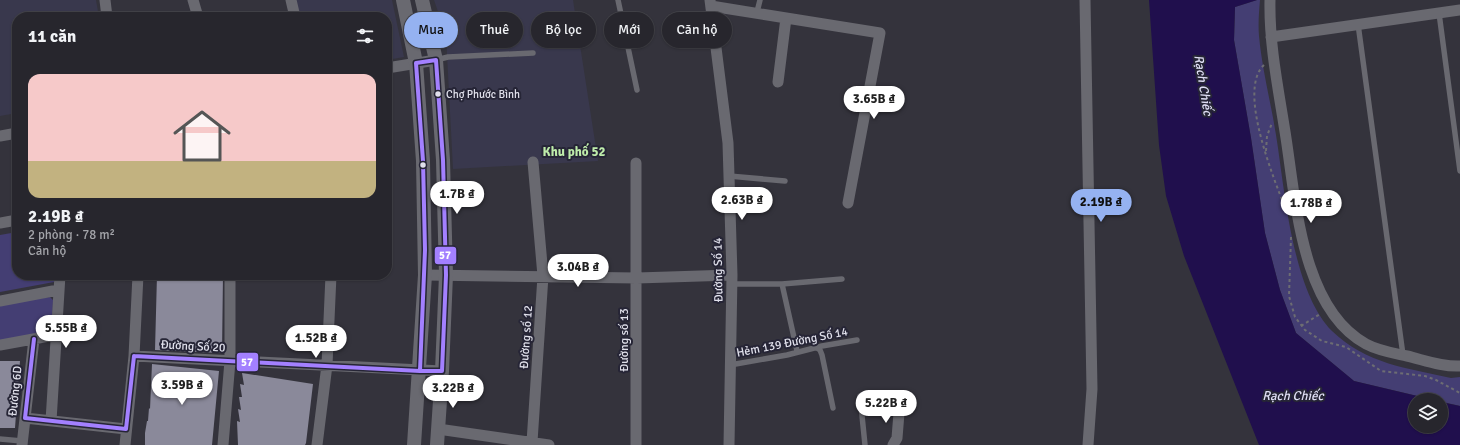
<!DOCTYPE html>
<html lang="vi">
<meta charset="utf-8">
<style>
body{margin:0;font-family:Signika,sans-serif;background:#333239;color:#f1f3f6;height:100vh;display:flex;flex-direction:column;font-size:15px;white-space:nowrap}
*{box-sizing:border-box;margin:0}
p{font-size:13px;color:#a4a5aa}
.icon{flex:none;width:22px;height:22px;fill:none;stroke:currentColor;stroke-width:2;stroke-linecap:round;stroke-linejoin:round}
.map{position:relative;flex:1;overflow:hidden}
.side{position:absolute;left:12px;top:12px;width:380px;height:268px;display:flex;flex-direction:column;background:#27262d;border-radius:16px;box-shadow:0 1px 3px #0004,0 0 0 1px #434349}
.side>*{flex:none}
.guide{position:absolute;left:404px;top:12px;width:380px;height:36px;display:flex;gap:8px}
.buttons{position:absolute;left:1408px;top:393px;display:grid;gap:8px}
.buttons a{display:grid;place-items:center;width:40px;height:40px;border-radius:50%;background:#27262d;box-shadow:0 1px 3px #0004,0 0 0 1px #434349;font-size:20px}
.price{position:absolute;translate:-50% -34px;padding:0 9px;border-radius:14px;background:#fff;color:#222;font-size:13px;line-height:26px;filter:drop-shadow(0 1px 2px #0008)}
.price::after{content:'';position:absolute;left:50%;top:24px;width:12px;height:9px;margin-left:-6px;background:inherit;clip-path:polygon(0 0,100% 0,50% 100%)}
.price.on{background:#95b2f1;color:#111}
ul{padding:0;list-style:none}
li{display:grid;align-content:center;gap:8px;height:212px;padding:0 16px}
li span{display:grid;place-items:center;height:124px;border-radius:12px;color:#555}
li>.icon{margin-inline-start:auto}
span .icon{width:72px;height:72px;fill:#fffc;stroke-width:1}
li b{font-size:17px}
h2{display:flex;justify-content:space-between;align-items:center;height:48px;padding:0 16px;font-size:17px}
.chip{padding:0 14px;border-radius:18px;background:#27262d;box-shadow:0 1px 3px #0004,0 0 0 1px #434349;font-size:14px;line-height:36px}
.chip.on{background:#95b2f1;color:#111}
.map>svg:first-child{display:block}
.built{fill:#39384d}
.green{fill:#443e73}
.water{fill:#200f4d}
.building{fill:#8a899a}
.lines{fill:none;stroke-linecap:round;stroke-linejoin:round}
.path{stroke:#6d6d73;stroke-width:2;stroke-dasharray:3 3;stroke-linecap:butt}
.service{stroke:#696970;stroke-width:5.5}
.minor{stroke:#696970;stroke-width:11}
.tertiary{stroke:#696970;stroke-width:14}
.bus-1-casing{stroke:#262536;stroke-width:7}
.bus-1{stroke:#a380ff;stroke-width:4}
.bus-dot{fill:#e0e0eb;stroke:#262536;stroke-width:1.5}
.labels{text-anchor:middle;stroke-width:4;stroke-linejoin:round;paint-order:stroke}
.bus-label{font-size:11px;fill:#e0e0eb;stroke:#262536;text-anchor:start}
.street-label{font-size:12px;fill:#e0e0eb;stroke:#262536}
.water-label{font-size:13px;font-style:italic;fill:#dfdef4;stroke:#262536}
.neighbourhood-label{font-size:13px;font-weight:bold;fill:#beecaa;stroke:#262536}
.line-badge{stroke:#262536;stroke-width:1.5}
.badge-label{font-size:11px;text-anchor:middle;font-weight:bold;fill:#fff}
</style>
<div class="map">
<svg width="1460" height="445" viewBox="0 0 1460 445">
<rect width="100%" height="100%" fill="#34333c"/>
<path class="built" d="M0,0h96l3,17h-82v96l-17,3z
M296,0h96l12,57 -17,3v-43h-87z
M434,0h139l25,161 -145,8 -7,-134z"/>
<path class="green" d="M1257,0h3c-1,12 -2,24 -1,36 3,33 12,67 17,99 9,55 16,156 56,196 34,33 75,37 119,47l9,-1v29l-106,-25 -58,-48 -16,-43 -15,-57 -14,-95 -17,-98 1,-33z
M17,232v43h39l-2,7 -54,10v-57z
M50,297l3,3 -1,29 -2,3 -50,9v-37z"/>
<path class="water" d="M1149,0h108l-22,7 -1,33 17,98 14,95 15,57 16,43 58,48 80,19h-19v26h26v-24l19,4v39h-201l-75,-189 -18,-60 -7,-51z"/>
<path class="building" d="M157,275h66l-1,78 -67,-3z
M0,361h20l-5,67h-15z
M152,364l67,7 -7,74h-67v-12l2,-12h1l1,-13 1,1z
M242,373l71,11 -7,59 -1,2h-67l-1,-24 3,1 -2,-13 3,1 -2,-13h3l-2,-13 4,1z"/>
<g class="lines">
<path class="path" d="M1264,65c-27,25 10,113 21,143
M1266,151l1,-15 5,-13
M1291,237l-2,59 6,21 10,13 17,11 24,6 35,24 44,5 11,4 24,13
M1301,326l19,-12"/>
<path class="service" d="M618,0l19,90
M757,12l3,-12
M1439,13l21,158
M1358,24l45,331
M436,60l12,-3 85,-4
M729,176l56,5
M732,284h50l60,-5
M782,284l15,67
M817,348l3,2 2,5 11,53
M730,365l57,-10 35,-9 35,-6
M860,396l5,49
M0,439l22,2"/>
<path class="minor" d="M105,0l2,17
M193,0l5,17
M291,0l4,17
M710,0l18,143 4,132 -3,170
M1085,0l7,389 -4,56
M1270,0c-1,46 9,92 16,138 10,65 16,171 80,206 13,7 27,9 41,12 17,4 35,11 53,10
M711,6l169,27 -32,170
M1271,37l189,-27
M387,68l49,-8
M778,82l8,-64
M0,136l17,-3
M636,163v282
M0,223l17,-3
M425,275l212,3 95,-3
M0,301l58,-11
M0,345l55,-10
M134,356l308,15
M25,418l101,11
M51,421l9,-146
M438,429l111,16
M532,442l11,-166 -10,-114
M22,445l12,-106
M125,445l9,-89 4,-81
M223,445l7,-84v-86
M317,445l10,-80 4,-90
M893,445l4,-7 2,-25"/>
<path class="tertiary" d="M403,0l13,63 7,98 2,114 -11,170
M422,0l14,60 7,100 3,115 -4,96 -5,74"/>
<defs>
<path id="bus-1" d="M436,60l7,100 3,115 -4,96h-22l5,-121 -2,-89 -7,-98z
M134,356l286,15
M25,418l101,11
M25,418l9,-79
M126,429l8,-73"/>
</defs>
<use href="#bus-1" class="bus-1-casing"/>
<use href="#bus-1" class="bus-1"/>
</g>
<g class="bus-dot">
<circle cx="438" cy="94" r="3.5"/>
<circle cx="423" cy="165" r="3.5"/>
</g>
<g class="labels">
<g class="bus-label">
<text x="446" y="98">Chợ Phước Bình</text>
</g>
<g class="street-label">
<text transform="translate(718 270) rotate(-91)" y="4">Đường Số 14</text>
<text transform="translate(526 337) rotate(-86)" y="4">Đường số 12</text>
<text transform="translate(624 340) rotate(-90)" y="4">Đường số 13</text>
<text transform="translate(792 342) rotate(-11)" y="4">Hẻm 139 Đường Số 14</text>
<text transform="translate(193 346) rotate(3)" y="4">Đường Số 20</text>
<text transform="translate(15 391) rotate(-84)" y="4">Đường 6D</text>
</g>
<g class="water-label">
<text transform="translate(1204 85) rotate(81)" y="5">Rạch Chiếc</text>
<text x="1293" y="400">Rạch Chiếc</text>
</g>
<g class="neighbourhood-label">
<text x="574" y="156">Khu phố 52</text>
</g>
</g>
<g class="line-badge">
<rect x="434" y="246" width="23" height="19" rx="4" fill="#a380ff"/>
<rect x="236" y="352" width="23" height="20" rx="4" fill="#a380ff"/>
</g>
<g class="badge-label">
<text x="445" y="259">57</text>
<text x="247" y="366">57</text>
</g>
</svg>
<div class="buttons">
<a><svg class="icon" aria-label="layers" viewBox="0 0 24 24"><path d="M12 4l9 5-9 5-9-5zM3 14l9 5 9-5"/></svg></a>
</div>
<b class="price" style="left:874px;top:120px">3.65B ₫</b>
<b class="price" style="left:457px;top:215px">1.7B ₫</b>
<b class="price" style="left:742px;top:221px">2.63B ₫</b>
<b class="price on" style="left:1101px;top:223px">2.19B ₫</b>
<b class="price" style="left:1311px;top:224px">1.78B ₫</b>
<b class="price" style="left:578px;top:288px">3.04B ₫</b>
<b class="price" style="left:66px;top:349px">5.55B ₫</b>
<b class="price" style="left:316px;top:359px">1.52B ₫</b>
<b class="price" style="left:182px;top:406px">3.59B ₫</b>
<b class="price" style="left:453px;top:409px">3.22B ₫</b>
<b class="price" style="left:886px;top:424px">5.22B ₫</b>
<div class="guide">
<a class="chip on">Mua</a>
<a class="chip">Thuê</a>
<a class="chip">Bộ lọc</a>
<a class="chip">Mới</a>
<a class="chip">Căn hộ</a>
</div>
<section class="side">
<h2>11 căn<svg class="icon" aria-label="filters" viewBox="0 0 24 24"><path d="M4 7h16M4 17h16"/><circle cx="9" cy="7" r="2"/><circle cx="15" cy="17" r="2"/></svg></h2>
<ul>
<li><span style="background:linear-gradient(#f6c9c9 70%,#c2b280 0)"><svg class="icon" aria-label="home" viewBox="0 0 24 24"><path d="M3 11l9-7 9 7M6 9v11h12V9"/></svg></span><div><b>2.19B ₫</b><p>2 phòng · 78 m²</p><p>Căn hộ</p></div></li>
</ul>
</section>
</div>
